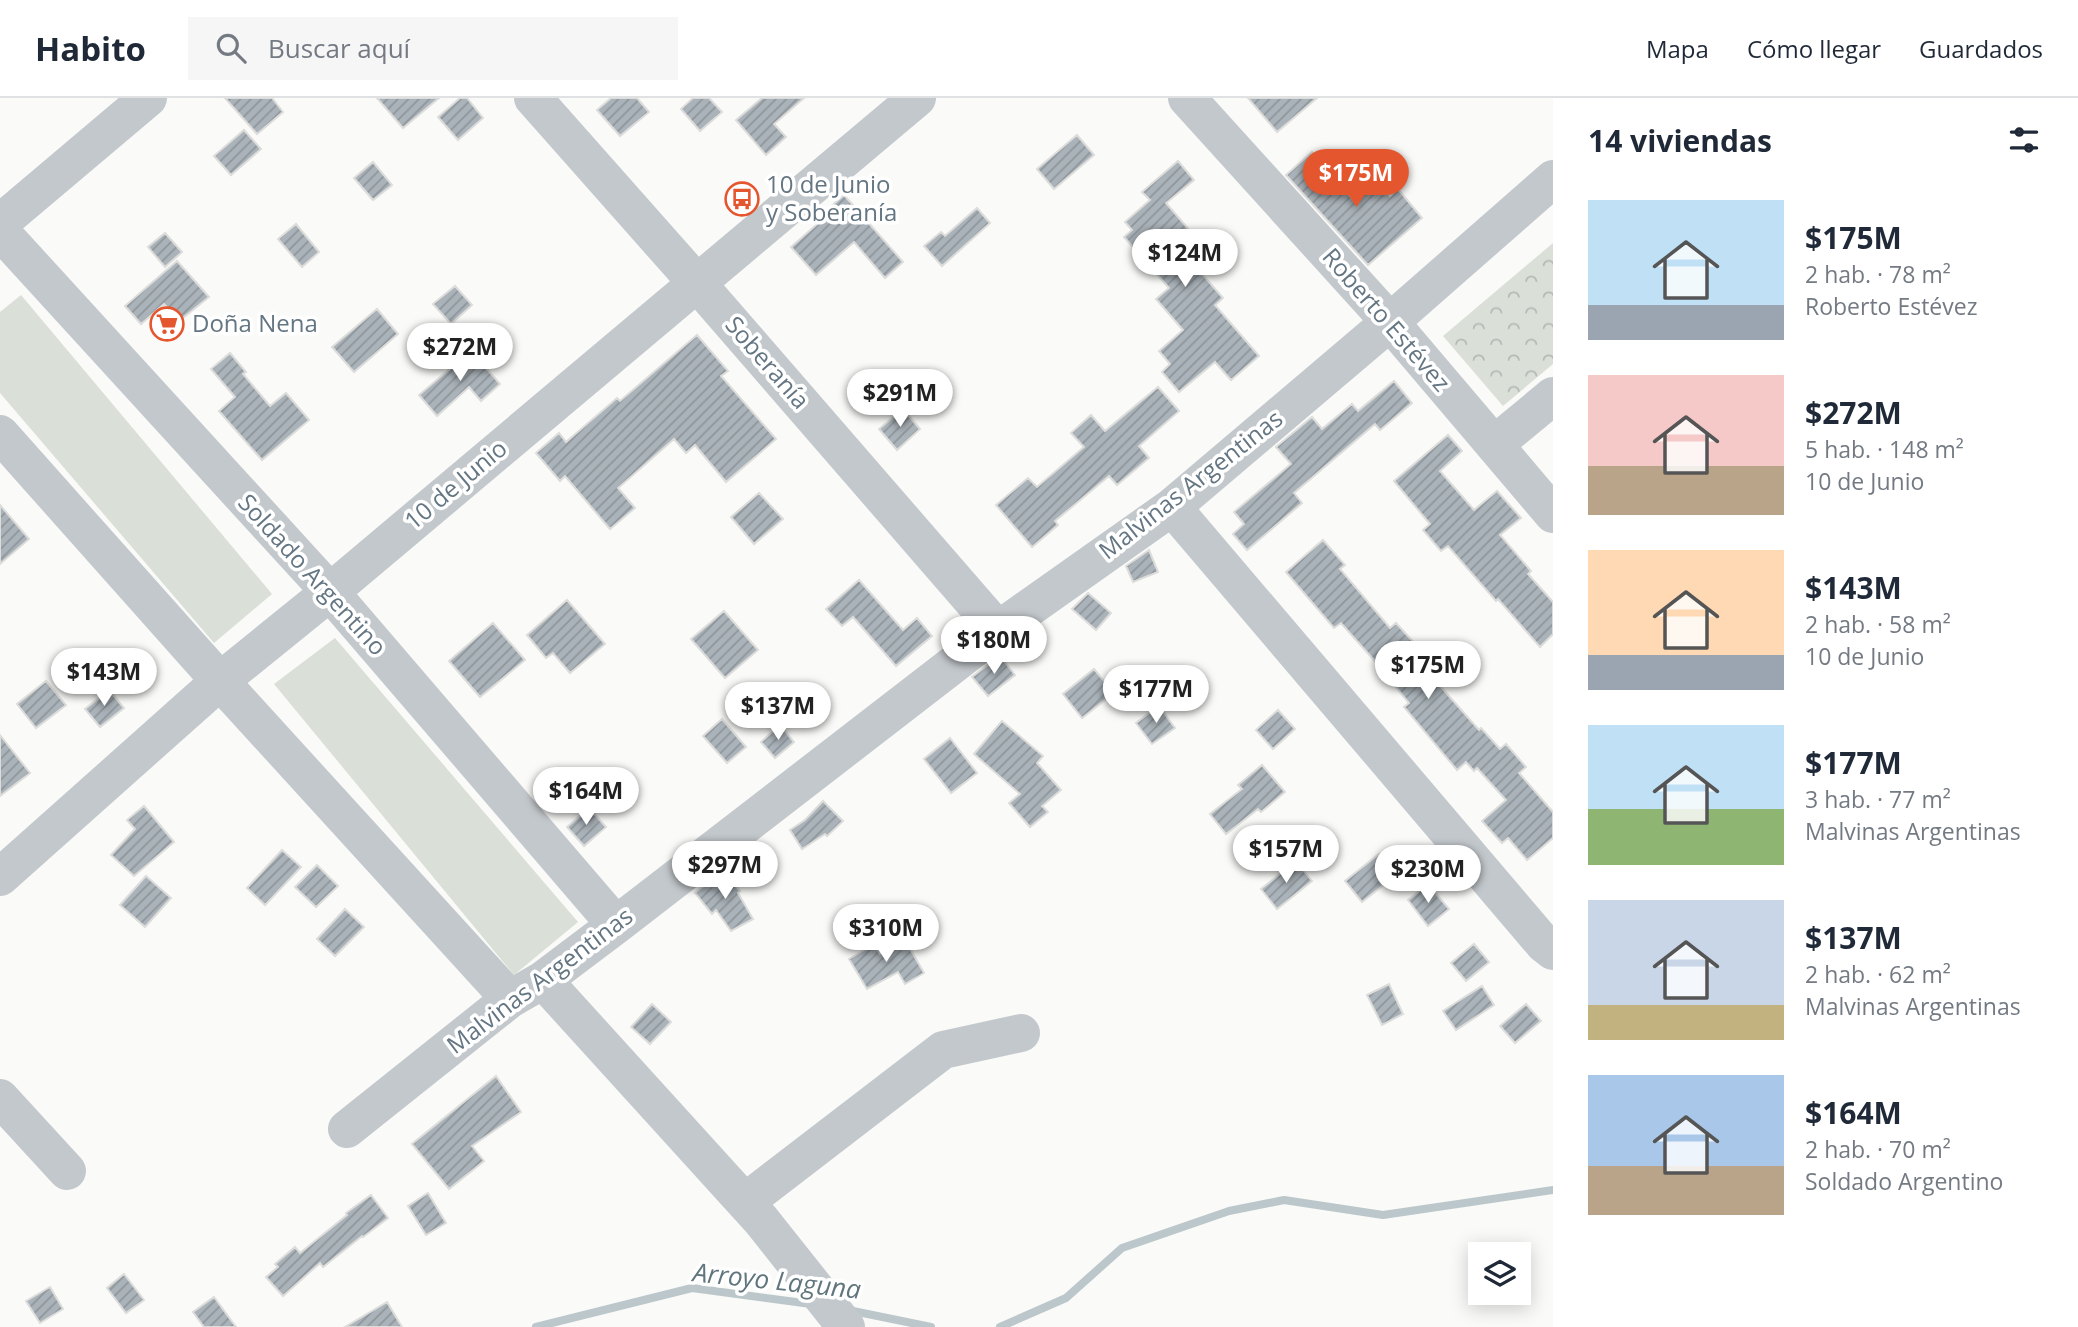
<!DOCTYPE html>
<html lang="es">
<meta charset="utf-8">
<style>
body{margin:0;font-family:"Open Sans",sans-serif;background:#f6f6f7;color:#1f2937;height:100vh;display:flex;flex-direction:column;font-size:26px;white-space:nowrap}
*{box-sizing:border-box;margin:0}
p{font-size:23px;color:#747a83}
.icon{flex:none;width:38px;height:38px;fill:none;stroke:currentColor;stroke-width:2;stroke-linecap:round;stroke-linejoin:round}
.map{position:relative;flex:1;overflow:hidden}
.sheet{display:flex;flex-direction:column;background:#fff;width:525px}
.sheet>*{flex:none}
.fabs{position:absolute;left:1468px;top:1144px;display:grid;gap:14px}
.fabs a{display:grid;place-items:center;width:63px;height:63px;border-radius:0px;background:#fff;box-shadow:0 4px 18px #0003;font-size:35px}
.price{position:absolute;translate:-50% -60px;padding:0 16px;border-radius:24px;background:#fff;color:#222;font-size:23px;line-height:46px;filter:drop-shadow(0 2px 4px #0008)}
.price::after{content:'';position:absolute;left:50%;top:42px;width:21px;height:16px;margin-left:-10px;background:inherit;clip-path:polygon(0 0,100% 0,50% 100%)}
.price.active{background:#e4572e;color:#fff}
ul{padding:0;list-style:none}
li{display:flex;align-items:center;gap:21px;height:175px;padding:0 35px}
li span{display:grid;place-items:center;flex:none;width:196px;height:140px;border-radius:0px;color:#555}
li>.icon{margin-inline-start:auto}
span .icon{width:84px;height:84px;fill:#fffc;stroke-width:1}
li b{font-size:30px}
h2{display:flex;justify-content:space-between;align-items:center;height:84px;padding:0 35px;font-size:30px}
header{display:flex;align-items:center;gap:42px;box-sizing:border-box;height:98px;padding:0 35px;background:#fff;border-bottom:2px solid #e0e1e3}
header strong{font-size:33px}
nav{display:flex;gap:38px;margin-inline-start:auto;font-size:24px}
.search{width:490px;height:63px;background:#f6f6f7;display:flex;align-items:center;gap:18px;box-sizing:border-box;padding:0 24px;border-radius:0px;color:#747a83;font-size:26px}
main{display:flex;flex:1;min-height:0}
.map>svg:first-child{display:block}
.green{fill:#dadfd7}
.forest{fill:url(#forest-crowns)}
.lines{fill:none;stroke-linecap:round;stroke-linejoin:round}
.stream{stroke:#bbc7cb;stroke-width:8}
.building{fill:url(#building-hatch);stroke:#dcdcda;stroke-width:2}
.minor{stroke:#c3c8cc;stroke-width:38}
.labels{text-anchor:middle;stroke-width:7;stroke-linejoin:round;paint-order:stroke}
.poi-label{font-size:24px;fill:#657683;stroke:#fff;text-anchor:start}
.street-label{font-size:24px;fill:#657683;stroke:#fff}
.water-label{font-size:26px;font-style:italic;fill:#60757c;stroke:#fff}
</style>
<header>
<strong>Habito</strong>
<div class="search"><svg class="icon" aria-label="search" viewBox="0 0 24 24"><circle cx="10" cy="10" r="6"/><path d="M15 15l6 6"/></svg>Buscar aquí</div>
<nav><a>Mapa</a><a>Cómo llegar</a><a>Guardados</a></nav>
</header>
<main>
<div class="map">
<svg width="1553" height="1229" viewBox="0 0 1553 1229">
<defs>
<pattern id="forest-crowns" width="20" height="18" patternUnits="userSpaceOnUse" patternTransform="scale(1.75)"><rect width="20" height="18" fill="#dadfd7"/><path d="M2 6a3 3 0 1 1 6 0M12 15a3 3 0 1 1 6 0" fill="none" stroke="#b4b9b4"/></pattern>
<pattern id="building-hatch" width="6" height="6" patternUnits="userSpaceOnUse" patternTransform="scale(1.75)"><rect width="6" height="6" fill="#aab3b9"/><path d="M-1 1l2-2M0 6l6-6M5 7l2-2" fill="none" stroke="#8e969c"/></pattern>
</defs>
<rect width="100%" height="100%" fill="#fafaf8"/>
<path class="green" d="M21,197l251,299 -58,49 -214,-250v-81z
M335,540l243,284 -64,53 -240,-291z"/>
<path class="forest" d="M1553,145v121l-50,42 -60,-70z"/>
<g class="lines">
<path class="stream" d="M848,1212l83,17
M536,1229l156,-39 119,16
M1000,1229l66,-29 56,-50 107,-37 55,-11 99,15 170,-25"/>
</g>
<path class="building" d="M225,0h47l11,14 -26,22z
M377,0h62l-36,30z
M460,0h7l16,20 -25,22 -20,-23z
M611,0h26l12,14 -29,24 -23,-26z
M693,0h16l13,14 -22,19 -19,-22z
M762,0h42l-30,26 12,13 -20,18 -30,-35z
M1248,0h69l-40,34z
M244,32l17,19 -30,26 -17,-19z
M1077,37l17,20 -40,34 -17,-20z
M1312,54l42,49 24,-20 12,15 8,-7 24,29 -54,47 -82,-90z
M1178,63l16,19 -28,23 26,30 -15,12 46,53 -8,7 44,51 -28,24 -16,-18 -36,30 -17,-20 8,-8 -11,-13 24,-21 -27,-31 13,-11 -45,-51 8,-7 -7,-8 25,-22 -8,-8z
M373,64l19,23 -19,15 -19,-22z
M844,97l59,67 -18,16 -31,-36 -38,33 -25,-28 32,-28 -3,-3z
M977,110l13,15 -48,43 -18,-20 17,-14 4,4z
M296,126l23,28 -17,15 -24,-28z
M165,135l17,19 -17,15 -17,-20z
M177,163l32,36 -30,24 -15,-17 -23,20 -16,-18z
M455,188l17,19 -21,19 -18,-20z
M377,211l21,25 -44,38 -22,-25z
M697,237l31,36 -7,5 55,63 -50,43 -31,-37 -9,8 -12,-14 -56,49 17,20 -25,21 -45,-53 -5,5 -24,-28 23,-20 7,9 51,-44 3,3z
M469,250l31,36 -19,17 -12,-14 -32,29 -18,-21 33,-28 -2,-2z
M230,255l16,19 -3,2 27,32 16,-13 23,27 -47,40 -43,-49 16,-14 -24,-28z
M1394,283l18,22 -32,27 -5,-6 -81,69 8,10 -55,47 -14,-16 11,-10 -10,-12 57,-48 -15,-17 36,-30 10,12 30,-25 6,7z
M1158,289l21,24 -40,35 10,12 -32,27 -8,-9 -54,45 3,4 -26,22 -36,-42 32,-27 9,9 47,-40 -13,-14 20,-18 14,16z
M903,311l17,20 -23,21 -18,-21z
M1448,337l14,16 -22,20 34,39 23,-19 24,27 -21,17 31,36 -3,3 25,28v32l-13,13 -42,-48 -2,2 -48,-55 -7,5 -18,-21 7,-6 -36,-43z
M759,395l24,26 -29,25 -23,-27z
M0,407l29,34 -29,25z
M1323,442l22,25 -5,4 50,59 6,-5 21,23 -7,6 69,78 2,-2 19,21 6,-5 20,23 -7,6 34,39v26l-26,22 -19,-22 -6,5 -20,-22 24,-21 -29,-32 -3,3 -8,-9 -9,8 -53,-63 5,-4 -36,-44 -32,-36 -7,5 -48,-56z
M1149,452l9,22 -25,10 -7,-16z
M859,482l44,50 14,-12 15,18 -36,30 -43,-49 -11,9 -16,-17z
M1088,495l23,20 -15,17 -24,-21z
M567,502l38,44 -35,29 -17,-20 -7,5 -19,-23z
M724,513l34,39 -33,28 -34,-39z
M493,525l32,37 -45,37 -31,-36z
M1000,558l15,19 -27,21 -16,-19z
M1094,571l20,24 -32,25 -19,-24z
M46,583l20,24 -30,23 -19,-24z
M109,592l15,18 -24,19 -15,-18z
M1159,608l16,22 -23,16 -16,-21z
M1278,612l17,19 -22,20 -17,-19z
M722,621l24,28 -19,16 -24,-27z
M1002,623l41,35 -6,7 24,27 -19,16 6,6 -18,15 -21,-24 11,-9 -46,-40z
M780,627l14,17 -19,16 -14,-16z
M0,637l30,38 -30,23z
M950,640l27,35 -26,20 -27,-34z
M1262,667l23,27 -24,20 -3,-3 -32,25 -16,-20 32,-25 -4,-4z
M823,703l20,20 -16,15 -2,-2 -23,15 -12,-19 15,-10z
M144,708l30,36 -40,34 -23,-21 24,-26 -8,-9z
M589,710l17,19 -22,19 -17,-19z
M282,752l19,17 -36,38 -18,-17z
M1379,756l17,21 -34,27 -17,-21z
M1296,763l16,20 -35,28 -16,-20z
M317,767l21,21 -22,21 -21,-20z
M723,772l17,21 -2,2 15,26 -22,12 -15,-21 -4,4 -17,-21z
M146,778l25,22 -26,29 -25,-22z
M1428,786l21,25 -21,17 -20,-26z
M345,811l19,18 -29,29 -18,-17z
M905,842l19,33 -19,11 -7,-12 -31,17 -18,-30 25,-15 6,10z
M1474,846l15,18 -23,19 -15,-18z
M1389,886l14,30 -21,11 -15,-30z
M1482,888l12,19 -38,25 -13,-19z
M652,906l19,18 -21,22 -19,-17z
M1526,906l15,17 -26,22 -15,-17z
M496,978l25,36 -49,34 12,15 -35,28 -37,-45z
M428,1095l18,30 -20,12 -18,-29z
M371,1097l17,23 -25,19 -1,-1 -39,31 -3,-4 -37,33 -17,-19 12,-10 -3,-3 20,-17 5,6 47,-38 -1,-2z
M124,1176l20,26 -18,13 -19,-25z
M50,1189l13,22 -23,14 -14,-22z
M214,1199l22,30h-32l-11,-15z
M387,1204l15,25h-57z"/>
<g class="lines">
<path class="minor" d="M533,0l163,184 302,348
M1187,0l203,224 163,192
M0,125l148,-125
M0,133l330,361 286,333
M0,336l220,247 290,318
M1495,346l58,-48
M1172,409l372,437 9,7
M0,779l220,-196 110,-89 587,-494
M543,882l218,240 85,107
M0,1000l67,73
M347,1031l163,-130 33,-19 73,-55 382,-295 174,-123 218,-185 163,-143
M745,1104l198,-152 78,-17"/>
</g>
<defs>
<symbol id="bus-ring" viewBox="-11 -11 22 22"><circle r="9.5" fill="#fff" stroke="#e4572e" stroke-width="1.5"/><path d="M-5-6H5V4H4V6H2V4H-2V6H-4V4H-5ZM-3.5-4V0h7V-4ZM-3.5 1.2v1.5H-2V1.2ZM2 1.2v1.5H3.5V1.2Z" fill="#e4572e"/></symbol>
<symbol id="supermarket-ring" viewBox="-11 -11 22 22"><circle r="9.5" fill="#fff" stroke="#e4572e" stroke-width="1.5"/><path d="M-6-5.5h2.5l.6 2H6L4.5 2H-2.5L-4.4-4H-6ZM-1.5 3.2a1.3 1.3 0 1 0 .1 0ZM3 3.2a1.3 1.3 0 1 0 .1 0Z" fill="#e4572e"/></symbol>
</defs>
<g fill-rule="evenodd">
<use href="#bus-ring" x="723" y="82" width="38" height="38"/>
<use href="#supermarket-ring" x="148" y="207" width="38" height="38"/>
</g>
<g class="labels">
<g class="poi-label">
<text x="766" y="95">10 de Junio<tspan x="766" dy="28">y Soberanía</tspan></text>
<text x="192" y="234">Doña Nena</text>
</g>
<g class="street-label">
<text transform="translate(1386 222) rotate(49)" y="8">Roberto Estévez</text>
<text transform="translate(767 265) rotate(49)" y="8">Soberanía</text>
<text transform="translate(456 387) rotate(-40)" y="8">10 de Junio</text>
<text transform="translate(1191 387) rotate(-38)" y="8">Malvinas Argentinas</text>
<text transform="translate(312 477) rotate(48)" y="8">Soldado Argentino</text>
<text transform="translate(540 883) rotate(-37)" y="8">Malvinas Argentinas</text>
</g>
<g class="water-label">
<text transform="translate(777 1183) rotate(6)" y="9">Arroyo Laguna</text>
</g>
</g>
</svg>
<div class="fabs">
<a><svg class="icon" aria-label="layers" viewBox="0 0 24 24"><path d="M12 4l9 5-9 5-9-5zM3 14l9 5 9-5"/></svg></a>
</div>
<b class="price active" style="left:1356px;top:111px">$175M</b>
<b class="price" style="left:1185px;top:191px">$124M</b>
<b class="price" style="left:460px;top:285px">$272M</b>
<b class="price" style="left:900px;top:331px">$291M</b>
<b class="price" style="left:994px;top:578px">$180M</b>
<b class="price" style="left:1428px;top:603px">$175M</b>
<b class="price" style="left:104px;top:610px">$143M</b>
<b class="price" style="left:1156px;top:627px">$177M</b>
<b class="price" style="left:778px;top:644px">$137M</b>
<b class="price" style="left:586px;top:729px">$164M</b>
<b class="price" style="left:1286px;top:787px">$157M</b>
<b class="price" style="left:725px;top:803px">$297M</b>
<b class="price" style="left:1428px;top:807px">$230M</b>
<b class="price" style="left:886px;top:866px">$310M</b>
</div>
<section class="sheet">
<h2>14 viviendas<svg class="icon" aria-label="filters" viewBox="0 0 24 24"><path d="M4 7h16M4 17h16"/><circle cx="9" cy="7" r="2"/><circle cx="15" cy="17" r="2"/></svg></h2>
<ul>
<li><span style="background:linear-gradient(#bfe0f5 75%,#9aa5b1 0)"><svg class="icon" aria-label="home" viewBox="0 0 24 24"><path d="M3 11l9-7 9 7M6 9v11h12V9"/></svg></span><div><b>$175M</b><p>2 hab. · 78 m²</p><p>Roberto Estévez</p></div></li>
<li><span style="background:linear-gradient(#f6c9c9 65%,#b9a48a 0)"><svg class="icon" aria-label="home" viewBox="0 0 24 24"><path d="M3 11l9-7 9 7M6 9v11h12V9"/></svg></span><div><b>$272M</b><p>5 hab. · 148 m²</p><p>10 de Junio</p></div></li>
<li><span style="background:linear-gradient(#ffd9b3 75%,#9aa5b1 0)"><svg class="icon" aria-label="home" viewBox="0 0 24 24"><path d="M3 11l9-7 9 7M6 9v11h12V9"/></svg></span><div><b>$143M</b><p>2 hab. · 58 m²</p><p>10 de Junio</p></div></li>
<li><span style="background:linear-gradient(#bfe0f5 60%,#8fb573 0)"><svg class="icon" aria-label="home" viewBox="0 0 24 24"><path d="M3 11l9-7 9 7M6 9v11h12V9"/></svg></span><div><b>$177M</b><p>3 hab. · 77 m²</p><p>Malvinas Argentinas</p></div></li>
<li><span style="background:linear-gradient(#c9d6e8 75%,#c2b280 0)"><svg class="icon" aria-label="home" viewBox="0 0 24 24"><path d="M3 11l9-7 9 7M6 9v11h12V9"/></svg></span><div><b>$137M</b><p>2 hab. · 62 m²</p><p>Malvinas Argentinas</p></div></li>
<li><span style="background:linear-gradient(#a9c7e8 65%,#b9a48a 0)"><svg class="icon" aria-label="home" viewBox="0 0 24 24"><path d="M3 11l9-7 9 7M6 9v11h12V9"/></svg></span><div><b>$164M</b><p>2 hab. · 70 m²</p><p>Soldado Argentino</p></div></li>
</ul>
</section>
</main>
